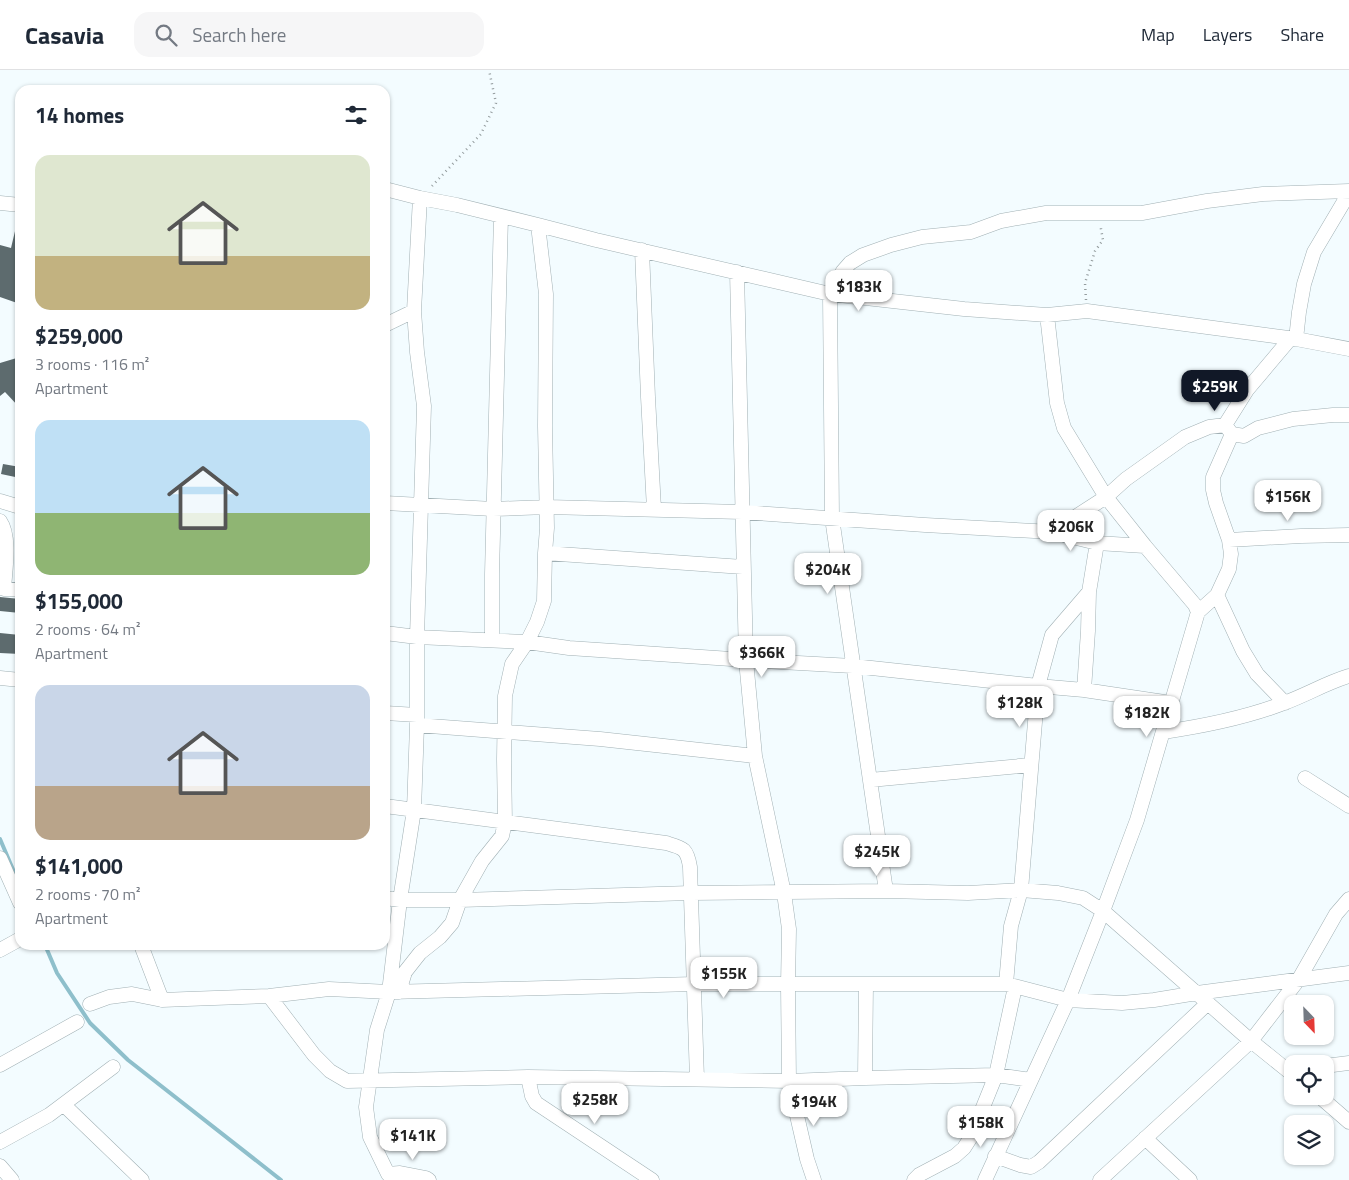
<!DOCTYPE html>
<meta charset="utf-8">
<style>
body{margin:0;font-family:"Titillium Web",sans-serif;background:#f6f6f7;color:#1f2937;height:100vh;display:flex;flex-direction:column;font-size:19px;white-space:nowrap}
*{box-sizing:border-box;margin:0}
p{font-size:16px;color:#747a83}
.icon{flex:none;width:28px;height:28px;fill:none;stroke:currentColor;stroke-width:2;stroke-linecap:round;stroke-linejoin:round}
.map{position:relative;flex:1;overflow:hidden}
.drawer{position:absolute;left:15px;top:15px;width:375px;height:865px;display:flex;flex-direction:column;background:#fff;border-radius:15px;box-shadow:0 1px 4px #0004}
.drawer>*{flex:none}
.needle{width:32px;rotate:157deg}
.tools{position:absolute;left:1284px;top:925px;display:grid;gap:10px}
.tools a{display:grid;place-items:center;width:50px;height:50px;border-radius:10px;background:#fff;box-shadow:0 1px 4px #0004;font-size:25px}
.price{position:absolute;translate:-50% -42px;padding:0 11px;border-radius:10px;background:#fff;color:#222;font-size:16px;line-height:32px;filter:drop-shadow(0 1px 2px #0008)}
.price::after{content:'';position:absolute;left:50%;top:30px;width:15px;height:11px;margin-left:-8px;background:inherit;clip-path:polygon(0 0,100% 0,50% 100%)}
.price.on{background:#111827;color:#fff}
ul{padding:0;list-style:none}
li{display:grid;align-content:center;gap:10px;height:265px;padding:0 20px}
li span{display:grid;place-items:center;height:155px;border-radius:15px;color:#555}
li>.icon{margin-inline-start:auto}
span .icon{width:90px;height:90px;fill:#fffc;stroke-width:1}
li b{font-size:21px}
h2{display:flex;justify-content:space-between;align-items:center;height:60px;padding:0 20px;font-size:21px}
header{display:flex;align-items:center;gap:30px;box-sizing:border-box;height:70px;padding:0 25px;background:#fff;border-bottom:1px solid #e0e1e3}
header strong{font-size:24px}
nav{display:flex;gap:28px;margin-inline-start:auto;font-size:18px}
.search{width:350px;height:45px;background:#f6f6f7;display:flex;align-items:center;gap:12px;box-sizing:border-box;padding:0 18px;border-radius:15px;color:#747a83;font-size:19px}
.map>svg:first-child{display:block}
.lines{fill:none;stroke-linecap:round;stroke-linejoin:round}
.stream{stroke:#8ebfcb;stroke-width:4}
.building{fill:#5d6b6e}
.minor-casing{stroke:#a1b0b4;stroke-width:15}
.path{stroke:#949c9e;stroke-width:2.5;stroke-dasharray:1 4;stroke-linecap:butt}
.minor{stroke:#fff;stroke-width:14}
</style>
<header>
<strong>Casavia</strong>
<div class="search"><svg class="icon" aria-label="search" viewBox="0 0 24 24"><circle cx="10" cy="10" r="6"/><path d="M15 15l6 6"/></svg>Search here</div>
<nav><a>Map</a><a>Layers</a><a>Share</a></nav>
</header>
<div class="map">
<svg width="1349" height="1110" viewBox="0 0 1349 1110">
<rect width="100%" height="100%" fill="#f3fcff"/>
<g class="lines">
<path class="stream" d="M0,769l20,47
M45,875l12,28 33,50 38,37 153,120"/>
</g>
<path class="building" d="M16,157h4v35l-5,-1 5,24v19l-20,-7v-52l11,3z
M20,287v51l-15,-16 -5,4v-33z
M3,394l17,3v11l-19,-4z
M0,527l20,2v14l-20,-2z
M0,563l20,2v19l-20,-1z"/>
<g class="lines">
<defs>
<path id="minor" d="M385,119l35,9 37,7 81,20 58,15 234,54 134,15 83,6 40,-4 209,28 53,10
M0,133l20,2
M642,180l6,147 6,112
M737,202l9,388 9,96 29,137 5,36 -1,56 1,96 18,78 7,21
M385,255l29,-14
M1296,269l3,-27 5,-28 10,-32 35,-59
M1225,355l22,-35 43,-51
M0,431l20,6
M385,433l108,6 54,-2 195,5 183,13 127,7 54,-35 20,-18 59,-42 24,-10 16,-2 7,9 12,2 14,-8 35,-9 40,-4h16
M0,451c11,16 5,50 4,68
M1052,462l45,11
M1229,470l72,-4 48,-1
M545,483l198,14
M0,518l20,2
M1217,525l26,56 14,23 28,29
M1198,542l19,-17 12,-26 2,-15 -2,-14 -13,-37 -3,-13v-13l19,-43
M385,563l32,4 110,5 42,6 177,12 107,6 185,20 46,4 87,13
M492,569v-65l9,-358
M0,608l20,2
M1084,620l4,-59 1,-39 8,-49 48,3
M385,643l32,2
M417,655l183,14 155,17
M1163,662c41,-6 82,-14 121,-29 22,-8 42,-20 65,-27
M1305,708l44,28
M870,710l161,-15
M385,736l281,37c17,5 21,5 24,24l7,212
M0,788l20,45
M886,821l-54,-373 -2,-224 13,-23 7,-8 13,-8 28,-10 31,-8 49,-5 30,-11 45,-8h96l65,-12 56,-7 86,-3
M385,828l15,2h60l231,-7 195,-2 82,2 53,-3 37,3 25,5 20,13 148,130 41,33
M141,875l21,55
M0,880l20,-11
M1006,914l5,-58 10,-36 17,-204 14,-51 37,-43
M399,922l6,-20 15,-19 20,-16 12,-14 8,-23 22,-39 20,-25 3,-14 -1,-63 1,-63 7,-32 15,-22 10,-20 7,-21 1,-48 2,-25 -2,-102 1,-132 -8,-69
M269,926l45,59 16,16 17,10 181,-4 261,4 76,-3 131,-3 35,5
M90,934l19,-7 23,-3 30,6 25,-1 82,-3 60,-7 60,3 305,-8h312l62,16 54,3 32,-3 43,-7 152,-20
M0,995l77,-43
M1325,996l24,-3
M528,1007l4,19 4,7 116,77
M865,1008l1,-94
M1319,1026l30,26
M64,1035l78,75
M1145,1068l45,42
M0,1072l49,-27 64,-48
M995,1086l25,9 11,2 8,-5 169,-159
M0,1096l12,14
M388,1104l12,-1 26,5 3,2
M394,1110l-6,-6 -18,-37 -4,-30 11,-77 12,-38 11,-92 14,-90 3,-85v-88l7,-231 -7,-54 -3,-41 6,-113
M914,1110l5,-5 36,-19 9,-8 7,-11 25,-62 19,-88
M985,1110l83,-180 35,-89 34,-91 61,-208 -3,-7 -50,-59 -39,-49 -42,-69 -7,-25 -10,-88
M1100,1110l151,-139 48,-62 37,-65 13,-15"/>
</defs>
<use href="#minor" class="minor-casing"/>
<path class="path" d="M432,116l49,-52 15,-31 -7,-33
M1086,230l-1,-17 10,-32 8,-11 -2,-11v-4"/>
<use href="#minor" class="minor"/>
</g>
</svg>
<div class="tools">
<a><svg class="needle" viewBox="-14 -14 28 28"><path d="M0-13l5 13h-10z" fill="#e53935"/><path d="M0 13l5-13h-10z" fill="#747a83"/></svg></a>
<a><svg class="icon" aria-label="locate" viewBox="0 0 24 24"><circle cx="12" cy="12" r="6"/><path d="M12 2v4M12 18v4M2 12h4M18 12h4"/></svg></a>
<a><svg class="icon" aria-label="layers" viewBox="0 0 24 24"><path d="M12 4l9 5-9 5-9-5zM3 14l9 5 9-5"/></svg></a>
</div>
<b class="price" style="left:859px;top:242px">$183K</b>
<b class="price on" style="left:1215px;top:342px">$259K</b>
<b class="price" style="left:1288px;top:452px">$156K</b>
<b class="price" style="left:1071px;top:482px">$206K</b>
<b class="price" style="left:828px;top:525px">$204K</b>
<b class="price" style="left:762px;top:608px">$366K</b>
<b class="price" style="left:1020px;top:658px">$128K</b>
<b class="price" style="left:1147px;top:668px">$182K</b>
<b class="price" style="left:877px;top:807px">$245K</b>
<b class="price" style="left:724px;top:929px">$155K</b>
<b class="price" style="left:595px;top:1055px">$258K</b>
<b class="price" style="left:814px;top:1057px">$194K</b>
<b class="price" style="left:981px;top:1078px">$158K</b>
<b class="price" style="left:413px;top:1091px">$141K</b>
<section class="drawer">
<h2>14 homes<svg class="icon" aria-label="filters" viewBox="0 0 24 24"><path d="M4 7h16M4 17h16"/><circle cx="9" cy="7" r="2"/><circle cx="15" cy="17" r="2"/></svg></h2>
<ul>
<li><span style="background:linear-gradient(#dfe7d0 65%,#c2b280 0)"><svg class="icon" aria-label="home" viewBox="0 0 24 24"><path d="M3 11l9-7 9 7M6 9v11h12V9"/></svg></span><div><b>$259,000</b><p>3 rooms · 116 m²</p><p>Apartment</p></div></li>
<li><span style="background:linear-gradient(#bfe0f5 60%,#8fb573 0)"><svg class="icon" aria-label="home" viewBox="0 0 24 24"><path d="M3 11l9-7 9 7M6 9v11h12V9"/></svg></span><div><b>$155,000</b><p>2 rooms · 64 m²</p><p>Apartment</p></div></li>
<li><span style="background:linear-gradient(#c9d6e8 65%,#b9a48a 0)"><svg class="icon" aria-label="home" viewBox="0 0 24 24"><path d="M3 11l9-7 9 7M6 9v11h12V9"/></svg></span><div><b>$141,000</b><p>2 rooms · 70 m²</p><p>Apartment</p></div></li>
</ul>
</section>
</div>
